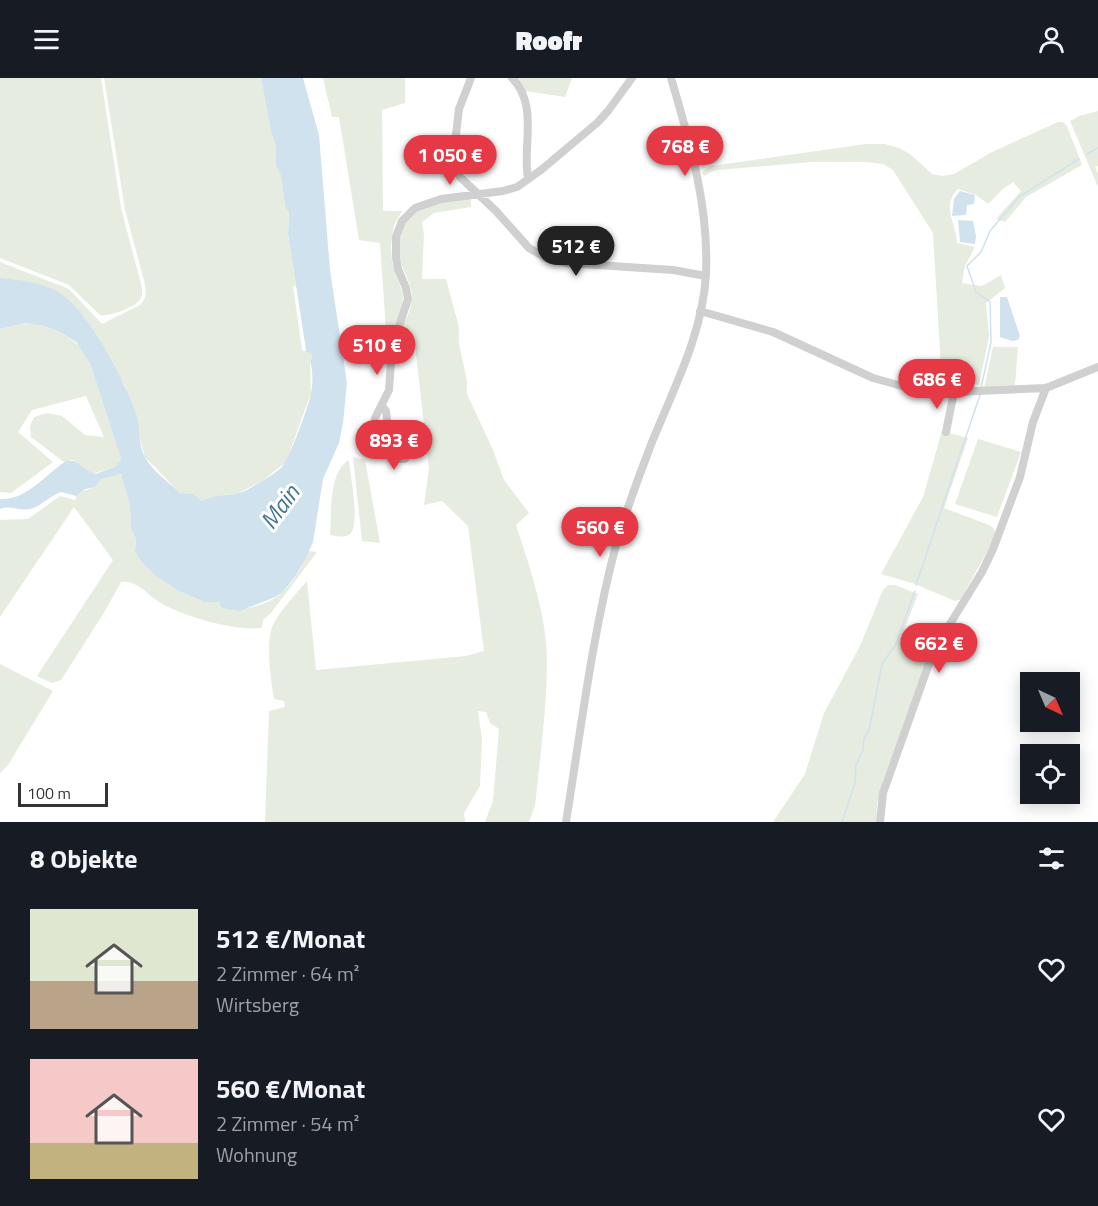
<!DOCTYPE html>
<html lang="de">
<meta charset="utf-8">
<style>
body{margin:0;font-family:"Titillium Web",sans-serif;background:#20242c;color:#f1f3f6;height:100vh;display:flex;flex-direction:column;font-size:22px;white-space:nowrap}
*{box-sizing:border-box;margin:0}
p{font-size:20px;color:#9ea1a6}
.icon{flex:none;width:33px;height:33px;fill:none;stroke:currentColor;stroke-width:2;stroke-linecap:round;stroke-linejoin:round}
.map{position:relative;height:744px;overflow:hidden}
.side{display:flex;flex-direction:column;background:#171b24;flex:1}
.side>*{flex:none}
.needle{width:39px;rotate:136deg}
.fabs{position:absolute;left:1020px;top:594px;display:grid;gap:12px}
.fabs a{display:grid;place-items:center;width:60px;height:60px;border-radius:0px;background:#171b24;box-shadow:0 3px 15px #0003;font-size:30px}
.scale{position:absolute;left:18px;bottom:15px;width:90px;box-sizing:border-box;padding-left:6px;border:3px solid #333;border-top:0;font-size:16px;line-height:21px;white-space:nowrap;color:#333;-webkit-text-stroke:4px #fff;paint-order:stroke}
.price{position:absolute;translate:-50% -51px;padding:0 14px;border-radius:21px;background:#e63946;color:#fff;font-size:20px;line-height:39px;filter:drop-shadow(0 2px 3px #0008)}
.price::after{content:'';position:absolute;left:50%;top:36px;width:18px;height:14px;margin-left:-9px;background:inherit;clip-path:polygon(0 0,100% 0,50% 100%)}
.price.current{background:#222;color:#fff}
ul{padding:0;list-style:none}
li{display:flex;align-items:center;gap:18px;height:150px;padding:0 30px}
li span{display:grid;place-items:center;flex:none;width:168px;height:120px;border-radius:0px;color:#555}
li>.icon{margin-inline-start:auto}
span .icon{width:72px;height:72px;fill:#fffc;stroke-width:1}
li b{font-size:26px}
h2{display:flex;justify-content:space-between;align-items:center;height:72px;padding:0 30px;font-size:26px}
header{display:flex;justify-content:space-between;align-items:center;height:78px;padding:0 30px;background:#171b24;font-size:27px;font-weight:800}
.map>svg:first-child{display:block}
.green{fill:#e6ecdf}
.water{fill:#cfe2ee}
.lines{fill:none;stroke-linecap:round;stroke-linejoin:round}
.stream{stroke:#cfe2ee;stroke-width:1.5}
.minor{stroke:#d0d0d0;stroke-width:8}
.labels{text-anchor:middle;stroke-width:6;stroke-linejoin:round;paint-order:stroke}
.water-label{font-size:24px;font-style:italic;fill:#3f7597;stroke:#fff}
</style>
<header><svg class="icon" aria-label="menu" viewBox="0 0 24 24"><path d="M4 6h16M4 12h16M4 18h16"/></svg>Roofr<svg class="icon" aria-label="person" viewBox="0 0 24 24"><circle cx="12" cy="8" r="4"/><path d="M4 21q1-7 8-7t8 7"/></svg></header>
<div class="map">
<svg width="1098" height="744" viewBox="0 0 1098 744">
<rect width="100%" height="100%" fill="#fff"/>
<path class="green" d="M0,0h101l20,130 21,80c0,4 1,6 -1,10 -4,9 -32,19 -41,17l-31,-30 -69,-27z
M104,0h157l10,53 6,14 -1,21 5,10 4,30 4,7 -1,21 8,53 -3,-1 9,64 9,3 1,5 -2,3 1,32 -25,69 -24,19 -27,14 -33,6 -9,-7 -13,-1 -35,-36 -20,-72 -106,-105 -19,-2v-16l69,27 33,35 38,-19c7,-7 6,-11 5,-21l-20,-74z
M323,0h82v25l-23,7 1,101h19l-8,14 -3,20 1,18 11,31 -1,12 -12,34 -4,23 -6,-10 6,-23 -6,-87 -21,-3 -20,-123h-7z
M517,0h55l-7,19 -40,-6z
M1098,33v55l-3,1 3,7v13l-28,-66 9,-5z
M1058,44h5l4,4 15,39 -56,32 -21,25 -9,-3 25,-28 -8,-9 -10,7 -15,15 -12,-9 -18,-6c-17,17 -2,34 -1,54l18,4 -10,19 -3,17 20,3 19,-11 4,13 -19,15 3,34 -10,48 -24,-5v2l-13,4 -9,-153 -40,-63 -10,-6 -17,-2h-55l-92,8 -8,2 -7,4 -2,-4 9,-6 155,-22h19l14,4 11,6 22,20 10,2 12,-2 38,-22z
M471,120v9l-37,6 -12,9 2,13 -2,44h24l13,48v17l8,37v13l26,56 11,30 25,33 -13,12c14,43 30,88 31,134 0,49 -7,99 -12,147l-6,16h-44l8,-21 6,-72 -9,-6 -4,-11 -8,-1 4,28 -2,47 -16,27 1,9h-200l4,-111 16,-4 -1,-6 -10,-2c-3,-19 -9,-56 -1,-74 8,-16 23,-31 34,-44l9,89 150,-14 18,-5 -16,-125 -26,-25 -18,4 5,-37 -14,-122 -16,-13c6,-10 12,-23 13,-35 1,-12 -8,-24 -11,-36 -4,-16 -1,-41 15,-51 11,-8 41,-11 55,-13z
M25,245l19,3 16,6 21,15 9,16 31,96 -5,7 -23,8 -20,-14 -9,2 -33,-25 -1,-11 4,-9 13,-4 15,3 23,19 19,2 -18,-41 -54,14 -14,22 35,30 -42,31 -11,-1v-163z
M993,269h25l-3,39 -31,2z
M942,353l26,7 -24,70 45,17 5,4 2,6 -35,64 -6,2 -40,-17 -34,-10 42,-77z
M978,361l43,13 -24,65 -42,-13z
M353,379l12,3 15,83 -18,-2z
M349,382c1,14 12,68 0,75 -5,3 -13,1 -19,0 2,-21 -2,-63 19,-75z
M117,396l5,1 8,30 1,24 5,10 -1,12 5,10 17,16 22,14 25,11h15c11,17 53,1 64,-10 10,-10 22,-29 25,-41l9,1 -46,61 -8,7 -1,8c-27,3 -78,-11 -101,-25 -14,-8 -23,-23 -40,-21l-16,29 -44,69 -9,3 -15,-7 76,-116 -39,-53 -74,110v-97l28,-1 32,-23 15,4c3,-11 13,-9 21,-14l4,-7z
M888,507h7l23,9 -18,47 30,11 -46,126 -7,26 -1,18h-103l32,-48 19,-61 36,-67 23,-56z
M0,586l53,27 -45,74 -8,8z"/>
<path class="water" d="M261,0h42l16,57 11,135 17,113 -4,40 -4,20 -16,36 -10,63 -7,16 -10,17 -13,17 -8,5 -35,14 -18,-3 -3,-6h-15l-25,-11 -22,-14 -17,-16 -5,-10 1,-12 -5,-10 -1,-24 -9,-31 -20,5 -6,8 -10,2 -9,7 -15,-4c-12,4 -19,14 -31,17 -11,2 -20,-4 -30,0v-10c26,2 46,-25 66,-38h8l18,12 4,1 20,-8 5,-7 -31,-96 -13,-20 -17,-11 -16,-6 -19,-3 -25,6v-51c17,1 43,5 58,14 29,16 69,92 79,124 3,12 1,29 8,41 7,14 24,25 35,36l13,1 9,7c14,-8 29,-3 45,-11 12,-7 25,-14 35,-23 6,-6 28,-63 29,-74 2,-9 2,-23 -1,-32l2,-3 -1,-5 -5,-1 -1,-9 -17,-109 1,-21 -4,-7 -4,-30 -5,-10v-21l-5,-14z
M960,113l15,4 -1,9 -7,1 -1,10 -14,1 2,-17z
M958,142l15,1 3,15 -1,8 -15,-2z
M1000,219h7l13,39 -2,4 -6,1 -12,-4z"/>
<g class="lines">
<path class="stream" d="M1087,76l11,-6
M981,310l10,-46 -1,-40 -14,-10 -9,-26 14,-14 9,-21 29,-34 60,-38
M916,507l64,-190
M842,744l13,-39 1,-18 7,-15 1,-12 5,-8 13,-66 14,-20 19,-53"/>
<path class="minor" d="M471,0l-12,31 -5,42 2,18 4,8 36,34 33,37 17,10 21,5 106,7 33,6
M512,0c27,27 10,69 16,101
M700,233l73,21 100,46 36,10 45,4 92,-4 52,-21
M382,328l4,5 5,40 9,8h5l2,-4v-27
M375,340l14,-28 3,-42 16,-49 -2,-11 -8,-19 -2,-11v-21l6,-16 13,-13 26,-9 62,-8 14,-4 24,-17 56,-47 11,-12 24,-33
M946,354l8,-40
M566,744c15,-93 26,-186 50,-277 10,-35 23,-69 36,-103 22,-54 51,-109 54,-168 3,-68 -16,-131 -35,-196
M880,744l3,-29 47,-132 12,-24 40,-65 11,-23 27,-72 13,-55 13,-34"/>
</g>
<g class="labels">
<g class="water-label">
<text transform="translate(280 429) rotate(-54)" y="8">Main</text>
</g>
</g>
</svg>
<div class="fabs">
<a><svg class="needle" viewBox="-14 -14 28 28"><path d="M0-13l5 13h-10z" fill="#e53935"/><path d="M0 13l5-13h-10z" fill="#9ea1a6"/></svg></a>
<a><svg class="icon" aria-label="locate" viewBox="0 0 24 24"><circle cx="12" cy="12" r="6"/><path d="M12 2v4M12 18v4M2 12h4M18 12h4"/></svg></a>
</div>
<div class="scale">100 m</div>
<b class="price" style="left:685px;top:99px">768 €</b>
<b class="price" style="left:450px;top:108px">1 050 €</b>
<b class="price current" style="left:576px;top:199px">512 €</b>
<b class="price" style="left:377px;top:298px">510 €</b>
<b class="price" style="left:937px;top:332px">686 €</b>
<b class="price" style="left:394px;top:393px">893 €</b>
<b class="price" style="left:600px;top:480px">560 €</b>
<b class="price" style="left:939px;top:596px">662 €</b>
</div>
<section class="side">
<h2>8 Objekte<svg class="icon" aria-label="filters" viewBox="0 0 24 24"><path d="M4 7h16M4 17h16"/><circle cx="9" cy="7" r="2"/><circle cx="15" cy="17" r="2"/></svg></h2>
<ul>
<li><span style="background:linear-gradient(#dfe7d0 60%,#b9a48a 0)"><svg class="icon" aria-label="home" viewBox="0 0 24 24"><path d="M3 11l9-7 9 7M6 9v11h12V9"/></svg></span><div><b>512 €/Monat</b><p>2 Zimmer · 64 m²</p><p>Wirtsberg</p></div><svg class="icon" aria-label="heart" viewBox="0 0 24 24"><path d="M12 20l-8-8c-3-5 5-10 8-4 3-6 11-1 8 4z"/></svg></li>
<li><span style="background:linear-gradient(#f6c9c9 70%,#c2b280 0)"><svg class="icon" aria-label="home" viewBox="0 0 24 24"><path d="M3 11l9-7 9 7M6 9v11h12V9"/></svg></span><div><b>560 €/Monat</b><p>2 Zimmer · 54 m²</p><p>Wohnung</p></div><svg class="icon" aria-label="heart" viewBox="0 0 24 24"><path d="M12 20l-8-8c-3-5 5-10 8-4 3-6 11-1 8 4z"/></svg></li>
</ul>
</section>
